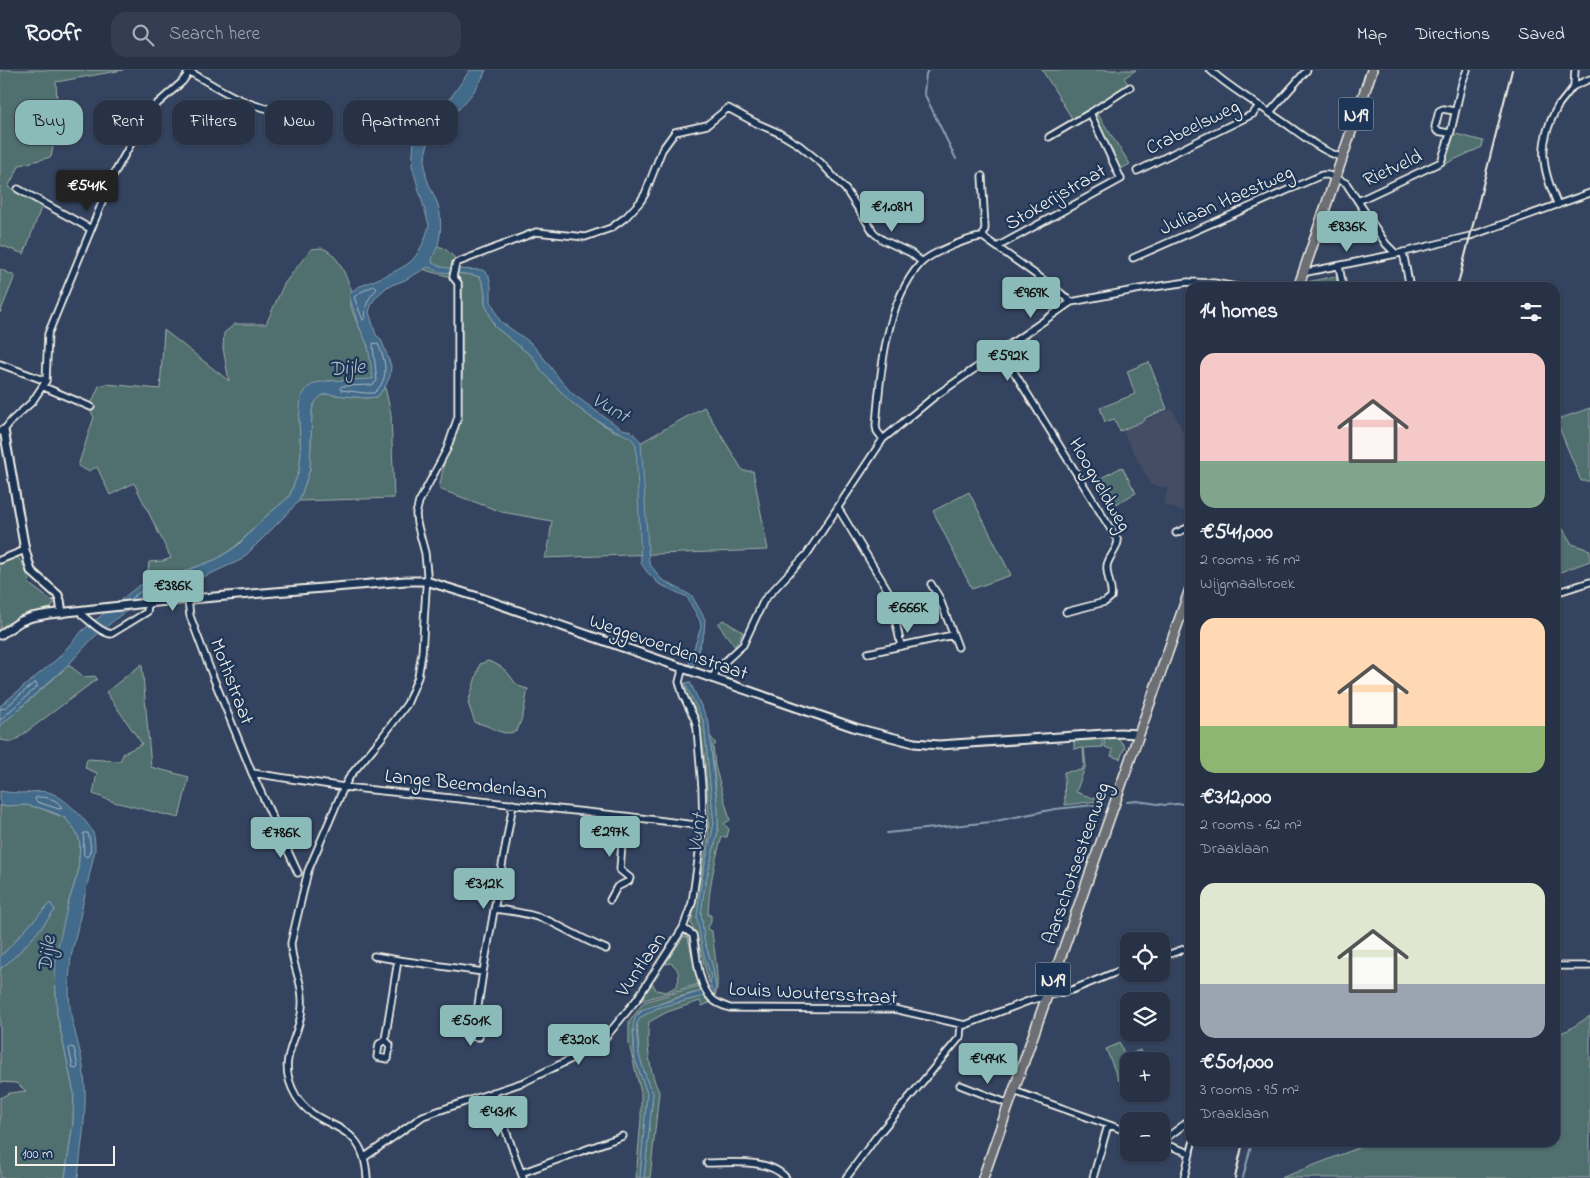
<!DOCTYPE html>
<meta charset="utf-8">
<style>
body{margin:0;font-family:"Indie Flower",sans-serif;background:#333e52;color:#f1f3f6;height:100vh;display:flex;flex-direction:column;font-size:19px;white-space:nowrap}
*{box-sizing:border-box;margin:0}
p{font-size:16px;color:#a4aab4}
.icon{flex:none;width:28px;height:28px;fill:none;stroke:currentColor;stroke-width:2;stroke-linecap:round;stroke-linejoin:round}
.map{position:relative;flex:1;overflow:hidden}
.panel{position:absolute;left:1185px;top:212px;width:375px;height:865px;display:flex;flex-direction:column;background:#273247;border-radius:15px;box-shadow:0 1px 4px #0004,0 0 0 1px #434d60}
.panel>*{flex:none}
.banner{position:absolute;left:15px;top:30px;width:475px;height:45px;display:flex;gap:10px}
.tools{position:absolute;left:1120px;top:862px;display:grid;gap:10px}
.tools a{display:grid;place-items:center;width:50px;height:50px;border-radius:10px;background:#273247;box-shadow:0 1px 4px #0004,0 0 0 1px #434d60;font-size:25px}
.scale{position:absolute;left:15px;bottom:12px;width:100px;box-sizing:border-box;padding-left:5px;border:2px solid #f4f1e8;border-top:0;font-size:14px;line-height:18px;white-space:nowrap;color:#f4f1e8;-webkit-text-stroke:4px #1d3557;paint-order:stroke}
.price{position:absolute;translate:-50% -42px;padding:0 11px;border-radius:5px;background:#8bbbb9;color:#111;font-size:16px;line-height:32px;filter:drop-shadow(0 1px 2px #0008)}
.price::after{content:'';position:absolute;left:50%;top:30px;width:15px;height:11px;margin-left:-8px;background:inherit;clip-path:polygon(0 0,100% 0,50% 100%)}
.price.on{background:#222;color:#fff}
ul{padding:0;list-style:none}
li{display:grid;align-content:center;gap:10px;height:265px;padding:0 15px}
li span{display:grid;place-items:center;height:155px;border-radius:15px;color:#555}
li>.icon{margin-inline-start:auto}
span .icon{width:90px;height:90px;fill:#fffc;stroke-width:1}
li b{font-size:21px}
h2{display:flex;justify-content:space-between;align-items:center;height:60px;padding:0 15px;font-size:21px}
.chip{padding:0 18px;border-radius:15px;background:#273247;box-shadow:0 1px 4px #0004,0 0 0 1px #434d60;font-size:18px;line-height:45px}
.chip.on{background:#8bbbb9;color:#111}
header{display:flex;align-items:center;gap:30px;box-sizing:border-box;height:70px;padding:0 25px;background:#273247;border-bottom:1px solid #434d60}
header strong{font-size:24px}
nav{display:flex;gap:28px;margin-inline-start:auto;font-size:18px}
.search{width:350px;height:45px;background:#333e52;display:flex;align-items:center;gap:12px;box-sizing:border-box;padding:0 18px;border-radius:15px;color:#a4aab4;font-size:19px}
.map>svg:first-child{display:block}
.built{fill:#444d65}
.green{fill:#4f6f6e;stroke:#a2b0ab}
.water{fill:#426a8a;stroke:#89a0b0}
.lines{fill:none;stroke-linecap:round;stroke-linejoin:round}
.shore{stroke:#adbbc2;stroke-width:1}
.stream{stroke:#89a0b0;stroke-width:2}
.pedestrian-casing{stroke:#f4f1e8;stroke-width:8}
.minor-casing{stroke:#f4f1e8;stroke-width:9}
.tertiary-casing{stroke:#f4f1e8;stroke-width:11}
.primary-casing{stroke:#f4f1e8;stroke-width:12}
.pedestrian{stroke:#1d3557;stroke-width:4}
.minor{stroke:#1d3557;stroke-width:5.5}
.tertiary{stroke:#1d3557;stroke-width:7}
.primary{stroke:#6c6f75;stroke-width:9}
.rail{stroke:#f4f1e8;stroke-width:2}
.labels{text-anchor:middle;stroke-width:4.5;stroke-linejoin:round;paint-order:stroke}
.shield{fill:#1d3557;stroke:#b4b9bc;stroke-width:1}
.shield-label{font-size:19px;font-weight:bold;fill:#f4f1e8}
.street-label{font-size:20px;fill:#f4f1e8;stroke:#1d3557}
.water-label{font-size:21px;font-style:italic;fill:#b6c2c7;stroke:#1d3557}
</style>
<header>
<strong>Roofr</strong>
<div class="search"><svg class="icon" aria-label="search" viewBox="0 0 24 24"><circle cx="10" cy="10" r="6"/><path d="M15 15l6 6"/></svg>Search here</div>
<nav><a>Map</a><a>Directions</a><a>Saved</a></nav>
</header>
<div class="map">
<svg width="1590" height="1108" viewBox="0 0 1590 1108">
<rect width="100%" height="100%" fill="#34435f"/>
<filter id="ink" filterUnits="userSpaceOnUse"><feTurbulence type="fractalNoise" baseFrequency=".02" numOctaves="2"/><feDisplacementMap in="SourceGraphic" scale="10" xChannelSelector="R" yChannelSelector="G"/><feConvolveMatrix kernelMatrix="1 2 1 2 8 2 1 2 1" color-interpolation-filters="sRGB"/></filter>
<g filter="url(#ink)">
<path class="built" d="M1172,339l18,39v60l-2,5 -25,-9 5,-16 -17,-3 -29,-55z"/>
<path class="green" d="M0,0h123l-67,12 2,40 -7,35 -31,8 -12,22 34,18 -18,49 -24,-9z
M1042,0h94l-12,8 5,7 -56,35z
M1097,43l33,51 -11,6 -24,-50z
M1456,64l27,7 -1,6 -35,16 -2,-1 8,-26z
M437,176l7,2 12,11 -5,18c-10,-3 -19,-4 -28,-8l5,-2z
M322,178c17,6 23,27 30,43 -8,14 12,42 16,56 3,11 4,22 5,33l-46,1 -28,38 2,34 -2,18 -10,26 -25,21 -28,28 -19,13 -58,22h-12l2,-19 14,-1 8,-3 -37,-75 -24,12 -13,-28 -9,4 -10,-5 16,-49 -5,-8 10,-23 7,-2 54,5 4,-59 65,51 -6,-33 1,-15 11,-9h31l18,-40 27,-35z
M0,199l15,7 -15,37z
M455,203l18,2 7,2 3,7 2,10v10l10,23 38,30 10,16 29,30 20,15 24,14c9,-1 16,5 22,12l66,-37 39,64h10l15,79 -224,8 4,-8 4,-29 -50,-9 -63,-23 8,-40 11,-32v-29l4,2v-109l-7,-5z
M1336,206l2,11h-33l2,-5z
M1149,292l18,47 -22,9v2l-25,11 -6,-12 -9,3 -5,-14 35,-14 -8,-23z
M385,317l6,27 3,84 -95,3 11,-32 2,-59c2,-8 6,-13 14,-16l39,4 12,-1z
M1590,338v73h-9l-25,-61z
M1122,397l14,26 -20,11 -7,-13 -5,3 -7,-14z
M969,422l42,83 -39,14 -39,-78z
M1555,457l1,2h7l9,15 18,6v11l-35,13z
M17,487l5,5 8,18 -2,3 24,18 1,-2 1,4 -3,5 -30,8 -21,12v-65z
M723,550l20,12 -8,15 -17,-23z
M488,591c6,2 13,5 18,10 9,9 7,15 22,18l-5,26 -6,16c-17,7 -26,-7 -42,-8l-7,-20 12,-39z
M142,594l9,103 38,10 -10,41 -65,-16 -21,-8 4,-21 -12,-5 2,-9 33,2 4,-8 18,-9 -36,-52z
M69,595l15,12 11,-1 2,3 -84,63 -13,-2v-14z
M686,613l18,39 10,102 -12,54 -5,40 14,59v4l-2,2 -12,-46 -6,-14 17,-83 1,-28 -4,-51 -6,-43 -14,-27 -2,-7z
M710,666l6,8 -3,2 2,20 15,54 -6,4 5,5 -2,8h-5c-8,26 -13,51 -14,78h3v7l-4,7 5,2c1,14 9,53 3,64l-1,-3 2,-3 -3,-21 -9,-28 -3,-27 4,-29 13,-53v-21z
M1118,668l7,9 -5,12 -9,-3 2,-6 -8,-3 -1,-8z
M1102,669l1,8 -19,1 2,17 -10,27 17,6 3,-1 2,-4 9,3 -2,4 -40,5 -1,-33 18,-2 2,-5 -1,-17 -9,1v-8z
M26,735l14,3 25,10 8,9 6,11 1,8 -2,27 -10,31 -13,68 2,42 17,79 -1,30 -8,55h-65v-80l10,-5 16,-2 -10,-8 -16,-1v-113c21,-16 39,-38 55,-59l-5,-7 -50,54v-151z
M684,866l4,2 11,46 -59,17 12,-19 4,8 10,2 11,-6c3,-10 3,-16 -6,-23l-6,1z
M698,916h1l3,5 -27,7 -36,14 -4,6 -2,14 2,27 12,34 -7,85h-4l5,-59v-26l-12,-49v-22l15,-20z
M704,926l5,7 -7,3 -2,-5 -33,11 -18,10c-3,22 0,49 10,70l-9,86h-6l9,-85 -5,-9 -9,-29 -2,-32 4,-6 16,-9z
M1590,946v162h-309l90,-35 184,-1v-107l13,-5z
M1120,973l5,13 15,-6 4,11h-15v16l-10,4 -13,-32z"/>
<path class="water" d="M470,0h16c-8,20 -24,36 -39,51 -5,5 -12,11 -16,17 -7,11 -8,32 -3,44 4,11 11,21 12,32 1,11 1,20 -2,31 -2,6 -6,11 -6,18l10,4 12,2 -2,4 -12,-1 -12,-5 -23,13 -18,7 -10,9 -5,7 -3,9 7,23 5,4 10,27 -1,10 -5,11 -8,10 -12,1 -39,-4c-8,3 -12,8 -14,16l-2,59 -11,32 -21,22 -37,37 -118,53 -30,25 -23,25 -70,63v-20l57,-47 26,-29 54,-43 10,-6h12l58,-22 20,-13 27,-28 25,-21 10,-26 2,-18 -2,-34 2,-21 6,-10 8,-5 12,-2 46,-2 -5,-33 -10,-22 -9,-29 3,-4 6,-4c14,-6 39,-15 51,-24 10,-8 17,-25 20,-38l-17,-59 2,-26 35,-40z
M456,199l27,1 6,6 2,11v14l9,20 31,22 12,14 18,24 12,13 27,20 22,15 9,2 10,11 8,121 12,16 31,17 13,23 -1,14 -11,33 -4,-2 12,-37 -1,-6 -13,-24 -28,-13 -12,-12 -6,-9 -5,-118 -5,-7 -39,-20 -20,-15 -29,-30 -10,-16 -38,-30 -10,-23v-10l-2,-10 -3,-7 -7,-2 -18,-2z
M690,612l19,41 4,48 5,39v21l-13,53 -4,29 3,27 9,28 3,21 -2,3 -4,-6 1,-9 -8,-26 -6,-33 5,-40 12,-54 -10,-102 -18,-36v-3z
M0,721c6,1 13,2 20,2 8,0 19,-3 28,-1 14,3 37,26 44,39 3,5 3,13 3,19l-24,107c-2,19 -3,39 0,58 4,20 11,39 13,60 4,34 -3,69 -6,103h-13l8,-55 1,-30 -17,-79 -2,-42 2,-21 11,-47 10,-31 2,-27 -1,-8 -6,-11 -8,-9 -10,-5 -15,-5 -14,-3 -26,1z
M50,833l5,7c-16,21 -34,43 -55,59v-12z
M702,921l2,5 -47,12 -16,9 -4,6 -1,6 3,26 9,29 5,9 -9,85h-4l7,-85 -12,-34 -2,-34 2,-7 9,-9z"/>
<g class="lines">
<path class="shore" d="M374,216l3,3c-8,8 -14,18 -11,29l-3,2 -9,-23 7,-5z
M374,273l4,1c8,17 12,35 -4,49h-9l-24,-3 -1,-2 2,-2 30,-1 5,-4 -4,-35z
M129,530l19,-14 14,1 -1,3 -21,9
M0,639l5,-1 29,-25 3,1v3l-37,33
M38,727c9,0 20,2 24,11l-3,1 -22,-7 -2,-3z
M84,763h4c2,8 5,18 -1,24l-3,-2z
M71,977l3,1 4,19 -2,2 -3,-1 -4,-19z"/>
<path class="stream" d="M928,0l-2,4 -2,19 32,66
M1127,732l10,-1 28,4 25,-2
M887,763l104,-11 64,-13 49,-5
M1243,1108l9,-36"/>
<defs>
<path id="pedestrian" d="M1558,36l16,-20
M1190,1083l3,-11"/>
<path id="minor" d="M1210,0c20,18 43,31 66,47 20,13 42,33 65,40
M1575,0l-1,16 16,-7
M190,2c32,18 55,35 92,39
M1270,42l37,-42
M1449,63l-12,-2 -2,-4 4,-16 4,-2 11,2
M1049,67l41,-24
M1137,101l116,-57 6,-8
M982,106l3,52 -2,9
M18,119l73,40
M1358,131l83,-39 10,-31 11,-48 5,-13
M1558,135c-17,-37 -21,-62 0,-99
M983,167l73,52 15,13
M997,177l124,-68 -31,-66 40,-26
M1403,182l7,36
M1133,188l189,-83h6l18,8 40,61 10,10
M1339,196l4,22
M1302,203l94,-19 74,-18 120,-43
M1001,281l117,190c-1,10 -10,16 -11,25 -1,10 6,21 4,31l-6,5 -39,10
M0,294l46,17
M44,317l47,20
M4,360l8,-10 20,-18 14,-21 2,-47 65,-158 36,-65 33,-29 9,-12
M883,369l51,-42 137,-95 69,-13 48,-7 26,1 28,5
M838,438l52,86 11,52
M1176,463l14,-6
M0,490l25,-10
M931,514l8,13 19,50
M1555,523l35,-11
M188,530l2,16 23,61 39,96 92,14 280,29 79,10
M82,540v5c8,6 18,17 29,19l36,-22 1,-9
M868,583l85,-18
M712,608l7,-11 24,-22 21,-45 43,-46 76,-115 -6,-8 -1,-5c4,-50 9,-124 45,-163 9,-9 22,-13 33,-18 10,-4 19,-8 29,-8
M252,703l46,100
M610,830l7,-13 12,-6 1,-3 -10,-8 4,-54
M495,839c18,2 37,5 54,12 19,9 37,20 57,28
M683,858l10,7c4,20 4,49 19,64 5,5 12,7 18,9l164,1 71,16 66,-25 41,-10 57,-23
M374,886l24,4
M1161,887l29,-10
M1555,896h35
M476,949l-6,3 -3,14 12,1 2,-13 -5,-5 7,-47 30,-168
M385,970l5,5 -2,14 -11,-2 2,-13 6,-4 13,-80 85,12
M960,1015l49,19
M1014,1021l115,41
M492,1022l31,86
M1161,1072l29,-22
M1161,1073l29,10 -6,25
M365,1087l58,-41 101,-34 45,-22 36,-22 32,-39 46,-71 9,-25 11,-77 -1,-39 -5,-58 -2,-9 -12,-25 -4,-13 4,-15
M707,1093c24,0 62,-5 79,15
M521,1103l102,-37
M367,1108c-3,-62 -48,-44 -71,-82 -22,-38 4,-55 6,-89 2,-25 -11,-42 -11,-64l17,-72 36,-84 6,-11 30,-36 27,-36 11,-27 4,-24 5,-79 -2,-21 -8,-30 -1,-9 3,-12 28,-53 11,-32v-134l-5,-6 3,-14 80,-31 49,5 26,-9 15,-11 14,-15 5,-8 17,-44 13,-18 32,-7 21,-17 28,15 23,10 20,12 22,18 25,27 28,43 9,7 28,13 11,9
M846,1108l31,-42 83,-99 1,-12
M1093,1108l15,-53"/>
<path id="tertiary" d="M0,361l4,-1 21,120 6,21 27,24 2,5 2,13
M0,565l21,-14 11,-4 17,-3 107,-12 250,-21h20l52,16 378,131 58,15 25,2 181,-12 19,1"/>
<path id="primary" d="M1298,218l74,-218
M983,1108l207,-589"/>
</defs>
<use href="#pedestrian" class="pedestrian-casing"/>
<use href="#minor" class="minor-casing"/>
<use href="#tertiary" class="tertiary-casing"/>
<use href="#primary" class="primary-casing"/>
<use href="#pedestrian" class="pedestrian"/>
<use href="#minor" class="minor"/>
<use href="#tertiary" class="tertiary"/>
<use href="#primary" class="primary"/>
<path class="rail" d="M1457,218l55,-218
M1235,1108l8,-36"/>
</g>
</g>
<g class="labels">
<g class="shield">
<rect x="1338.5" y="27.5" width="35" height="33" rx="4"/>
<rect x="1035.5" y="892.5" width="35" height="33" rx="4"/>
</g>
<g class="shield-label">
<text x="1356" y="51">N19</text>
<text x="1053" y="916">N19</text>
</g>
<g class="street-label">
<text transform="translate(1192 56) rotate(-26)" y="7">Crabeelsweg</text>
<text transform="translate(1392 97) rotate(-25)" y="7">Rietveld</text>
<text transform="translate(1055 126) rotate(-30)" y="7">Stokerijstraat</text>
<text transform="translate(1226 129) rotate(-24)" y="7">Juliaan Haestweg</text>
<text transform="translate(1101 414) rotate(60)" y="7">Hoogveldweg</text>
<text transform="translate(669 576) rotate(19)" y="7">Weggevoerdenstraat</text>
<text transform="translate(233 611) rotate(69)" y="7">Mothstraat</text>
<text transform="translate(466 713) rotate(6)" y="7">Lange Beemdenlaan</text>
<text transform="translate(1075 793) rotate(-71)" y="7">Aarschotsesteenweg</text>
<text transform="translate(640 894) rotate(-56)" y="7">Vuntlaan</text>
<text transform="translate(813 922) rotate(3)" y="7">Louis Woutersstraat</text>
</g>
<g class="water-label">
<text transform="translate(347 297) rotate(-5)" y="7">Dijle</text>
<text transform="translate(611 337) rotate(30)" y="7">Vunt</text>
<text transform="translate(696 763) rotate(-84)" y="7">Vunt</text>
<text transform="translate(46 884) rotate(-84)" y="7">Dijle</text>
</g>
</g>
</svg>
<div class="tools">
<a><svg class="icon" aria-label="locate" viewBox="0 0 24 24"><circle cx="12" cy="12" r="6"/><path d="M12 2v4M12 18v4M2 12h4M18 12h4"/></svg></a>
<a><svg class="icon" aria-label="layers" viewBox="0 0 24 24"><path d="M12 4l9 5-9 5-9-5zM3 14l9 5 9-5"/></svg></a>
<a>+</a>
<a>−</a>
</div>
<div class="scale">100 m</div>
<b class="price on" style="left:87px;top:142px">€541K</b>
<b class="price" style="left:892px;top:163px">€1.08M</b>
<b class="price" style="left:1347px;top:183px">€836K</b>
<b class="price" style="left:1031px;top:249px">€969K</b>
<b class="price" style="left:1008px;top:312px">€592K</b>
<b class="price" style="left:173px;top:542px">€386K</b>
<b class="price" style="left:908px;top:564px">€666K</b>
<b class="price" style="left:610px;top:788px">€297K</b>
<b class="price" style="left:281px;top:789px">€786K</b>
<b class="price" style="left:484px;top:840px">€312K</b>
<b class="price" style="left:471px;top:977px">€501K</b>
<b class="price" style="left:579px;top:996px">€320K</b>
<b class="price" style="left:988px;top:1015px">€494K</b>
<b class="price" style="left:498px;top:1068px">€431K</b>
<div class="banner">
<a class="chip on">Buy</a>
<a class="chip">Rent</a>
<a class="chip">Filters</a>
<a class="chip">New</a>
<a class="chip">Apartment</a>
</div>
<section class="panel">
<h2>14 homes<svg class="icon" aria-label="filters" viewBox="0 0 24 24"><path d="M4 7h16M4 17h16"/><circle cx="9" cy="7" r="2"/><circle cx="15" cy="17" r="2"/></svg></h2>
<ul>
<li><span style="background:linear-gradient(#f6c9c9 70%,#7fa58c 0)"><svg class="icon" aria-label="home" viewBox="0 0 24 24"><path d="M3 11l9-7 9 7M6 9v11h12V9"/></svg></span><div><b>€541,000</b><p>2 rooms · 76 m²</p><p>Wijgmaalbroek</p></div></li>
<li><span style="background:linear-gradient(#ffd9b3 70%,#8fb573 0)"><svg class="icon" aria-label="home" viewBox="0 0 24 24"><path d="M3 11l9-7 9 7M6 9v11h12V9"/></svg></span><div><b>€312,000</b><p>2 rooms · 62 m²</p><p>Draaklaan</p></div></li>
<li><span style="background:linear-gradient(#dfe7d0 65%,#9aa5b1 0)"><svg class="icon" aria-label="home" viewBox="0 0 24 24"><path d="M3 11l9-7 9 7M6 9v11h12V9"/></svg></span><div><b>€501,000</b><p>3 rooms · 95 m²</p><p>Draaklaan</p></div></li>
</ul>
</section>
</div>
